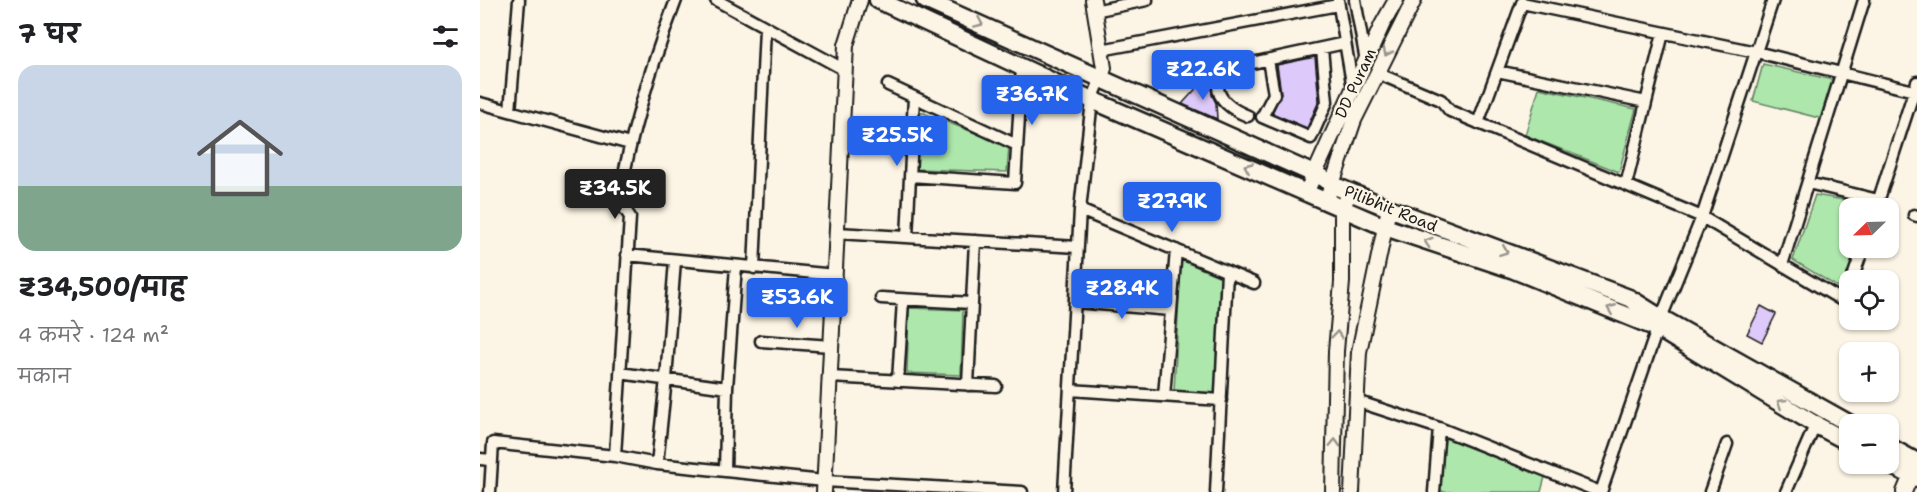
<!DOCTYPE html>
<html lang="hi">
<meta charset="utf-8">
<style>
body{margin:0;font-family:"Shantell Sans","Playpen Sans Deva",sans-serif;background:#f6f6f6;color:#202124;height:100vh;display:flex;flex-direction:column;font-size:22px;white-space:nowrap}
*{box-sizing:border-box;margin:0}
p{font-size:20px;color:#757577}
.icon{flex:none;width:33px;height:33px;fill:none;stroke:currentColor;stroke-width:2;stroke-linecap:round;stroke-linejoin:round}
.map{position:relative;flex:1;overflow:hidden}
.panel{display:flex;flex-direction:column;background:#fff;width:480px}
.panel>*{flex:none}
.needle{width:39px;rotate:247deg}
.fabs{position:absolute;left:1359px;top:198px;display:grid;gap:12px}
.fabs a{display:grid;place-items:center;width:60px;height:60px;border-radius:12px;background:#fff;box-shadow:0 2px 4px #0004;font-size:30px}
.price{position:absolute;translate:-50% -51px;padding:0 14px;border-radius:6px;background:#2563eb;color:#fff;font-size:20px;line-height:39px;filter:drop-shadow(0 2px 3px #0008)}
.price::after{content:'';position:absolute;left:50%;top:36px;width:18px;height:14px;margin-left:-9px;background:inherit;clip-path:polygon(0 0,100% 0,50% 100%)}
.price.current{background:#222;color:#fff}
ul{padding:0;list-style:none}
li{display:grid;align-content:center;gap:12px;height:318px;padding:0 18px}
li span{display:grid;place-items:center;height:186px;border-radius:18px;color:#555}
li>.icon{margin-inline-start:auto}
span .icon{width:108px;height:108px;fill:#fffc;stroke-width:1}
li b{font-size:26px}
h2{display:flex;justify-content:space-between;align-items:center;height:72px;padding:0 18px;font-size:26px}
main{display:flex;flex:1;min-height:0}
.map>svg:first-child{display:block}
.green{fill:#ade7ac;stroke:#648264;stroke-width:1.5}
.building{fill:#ddc9fa;stroke:#1c1c1c;stroke-width:1.5}
.lines{fill:none;stroke-linecap:round;stroke-linejoin:round}
.minor-casing{stroke:#1c1c1c;stroke-width:15}
.tertiary-casing{stroke:#1c1c1c;stroke-width:18}
.trunk-casing{stroke:#1c1c1c;stroke-width:21}
.minor{stroke:#fcf5e5;stroke-width:10}
.tertiary{stroke:#fcf5e5;stroke-width:14}
.trunk{stroke:#fcf5e5;stroke-width:16}
.oneway{stroke:#97938b}
.labels{text-anchor:middle;stroke-width:4.5;stroke-linejoin:round;paint-order:stroke}
.street-label{font-size:16px;fill:#1c1c1c;stroke:#fcf5e5}
</style>
<main>
<section class="panel">
<h2>7 घर<svg class="icon" aria-label="filters" viewBox="0 0 24 24"><path d="M4 7h16M4 17h16"/><circle cx="9" cy="7" r="2"/><circle cx="15" cy="17" r="2"/></svg></h2>
<ul>
<li><span style="background:linear-gradient(#c9d6e8 65%,#7fa58c 0)"><svg class="icon" aria-label="home" viewBox="0 0 24 24"><path d="M3 11l9-7 9 7M6 9v11h12V9"/></svg></span><div><b>₹34,500/माह</b><p>4 कमरे · 124 m²</p><p>मकान</p></div></li>
</ul>
</section>
<div class="map">
<svg width="1437" height="492" viewBox="0 0 1437 492">
<rect width="100%" height="100%" fill="#fcf5e5"/>
<filter id="ink" filterUnits="userSpaceOnUse"><feTurbulence type="fractalNoise" baseFrequency=".0167" numOctaves="2"/><feDisplacementMap in="SourceGraphic" scale="12" xChannelSelector="R" yChannelSelector="G"/><feConvolveMatrix kernelMatrix="1 2 1 2 8 2 1 2 1" color-interpolation-filters="sRGB"/></filter>
<g filter="url(#ink)">
<path class="green" d="M1283,64l70,16 -10,39 -70,-18z
M1059,88l97,21 -17,63 -94,-37z
M441,112l88,34 -2,26 -91,-3z
M1335,195l58,10 -1,3h-22v40h9l-15,43 -51,-31z
M701,260l40,17 -6,116 -41,-2z
M429,308l54,2 -2,65 -54,-2z
M965,438l100,39 -4,15h-97l-4,-2z"/>
<path class="building" d="M835,57l4,44 -12,27 -35,-15 9,-20 -4,-28z
M722,82l9,3 1,10 4,8 1,16 -35,-15z
M1281,306l15,8 -14,28 -15,-8z"/>
<g class="lines">
<defs>
<path id="minor" d="M236,0l129,70
M858,0l15,89
M875,0l11,61
M614,11l53,-11
M621,50l237,-45
M788,60l6,34 -12,23 49,21 16,-36 -5,-53
M1017,71l149,31
M897,73l64,27 9,11 252,106 143,85 5,-14
M408,85l129,60
M0,103l150,41
M30,111l9,-111
M768,116c-13,-5 -35,-17 -29,-36 2,-4 7,-9 10,-12l116,-25
M998,123l44,-120 234,49 158,39
M430,176l105,7 7,-116
M1328,183l70,17
M1146,185l37,-152
M1396,208l41,-126
M600,210l174,73
M1434,215l3,1
M357,233l241,14
M427,237l7,-140
M147,255l208,20
M1302,265l82,-265
M274,268l11,-240
M1372,280l11,-32
M401,298l91,5
M595,302l96,8
M281,341l70,5
M140,373l107,15
M350,377l166,9
M418,381l5,-81
M488,385l7,-144
M590,390l151,10
M684,396l12,-146
M876,401l83,27 161,64
M135,456l15,-239 -11,-17c12,-69 32,-134 57,-200
M0,459l12,1
M177,464l9,-85 9,-119
M245,471l2,-83 9,-122
M10,492l3,-49 122,13 42,8 167,17 198,11
M584,492l16,-282 12,-110 9,-22
M736,492l11,-220
M954,492l5,-64
M1121,492l60,-174 41,-101 71,-217
M1230,492l17,-48
M1306,492l31,-71"/>
<path id="tertiary" d="M613,0l11,68 -3,10
M826,193l76,-168 14,-25
M849,193l25,-73 60,-120
M344,492l22,-447 14,-45
M853,492l3,-141 6,-69v-73l8,-17
M872,492l7,-140 30,-144
M1424,492l11,-26"/>
<path id="trunk" d="M398,0l214,100 293,127 129,43 143,58 159,97 34,18
M445,0l398,178 12,8 54,22 240,90 32,20 189,106
M1408,446l29,16
M1408,464l29,14"/>
</defs>
<use href="#minor" class="minor-casing"/>
<use href="#tertiary" class="tertiary-casing"/>
<use href="#trunk" class="trunk-casing"/>
<use href="#minor" class="minor"/>
<use href="#tertiary" class="tertiary"/>
<use href="#trunk" class="trunk"/>
</g>
<defs><path id="oneway-chevron" d="M-2-3.5L2.5 0L-2 3.5" fill="none" stroke-width="1.6" stroke-linecap="round" stroke-linejoin="round" transform="scale(1.5)"/></defs>
<g class="oneway">
<use href="#oneway-chevron" transform="translate(499 23) rotate(24)"/>
<use href="#oneway-chevron" transform="translate(907 52) rotate(116)"/>
<use href="#oneway-chevron" transform="translate(768 167) rotate(-157)"/>
<use href="#oneway-chevron" transform="translate(948 242) rotate(-162)"/>
<use href="#oneway-chevron" transform="translate(1024 251) rotate(21)"/>
<use href="#oneway-chevron" transform="translate(1131 309) rotate(-158)"/>
<use href="#oneway-chevron" transform="translate(857 335) rotate(-85)"/>
<use href="#oneway-chevron" transform="translate(1301 403) rotate(-148)"/>
<use href="#oneway-chevron" transform="translate(855 443) rotate(-88)"/>
</g>
</g>
<g class="labels">
<g class="street-label">
<text transform="translate(875 83) rotate(-65)" y="6">DD Puram</text>
<text transform="translate(911 208) rotate(22)" y="6">Pilibhit Road</text>
</g>
</g>
</svg>
<div class="fabs">
<a><svg class="needle" viewBox="-14 -14 28 28"><path d="M0-13l5 13h-10z" fill="#e53935"/><path d="M0 13l5-13h-10z" fill="#757577"/></svg></a>
<a><svg class="icon" aria-label="locate" viewBox="0 0 24 24"><circle cx="12" cy="12" r="6"/><path d="M12 2v4M12 18v4M2 12h4M18 12h4"/></svg></a>
<a>+</a>
<a>−</a>
</div>
<b class="price" style="left:723px;top:101px">₹22.6K</b>
<b class="price" style="left:552px;top:126px">₹36.7K</b>
<b class="price" style="left:417px;top:167px">₹25.5K</b>
<b class="price current" style="left:135px;top:220px">₹34.5K</b>
<b class="price" style="left:692px;top:233px">₹27.9K</b>
<b class="price" style="left:642px;top:320px">₹28.4K</b>
<b class="price" style="left:317px;top:329px">₹53.6K</b>
</div>
</main>
